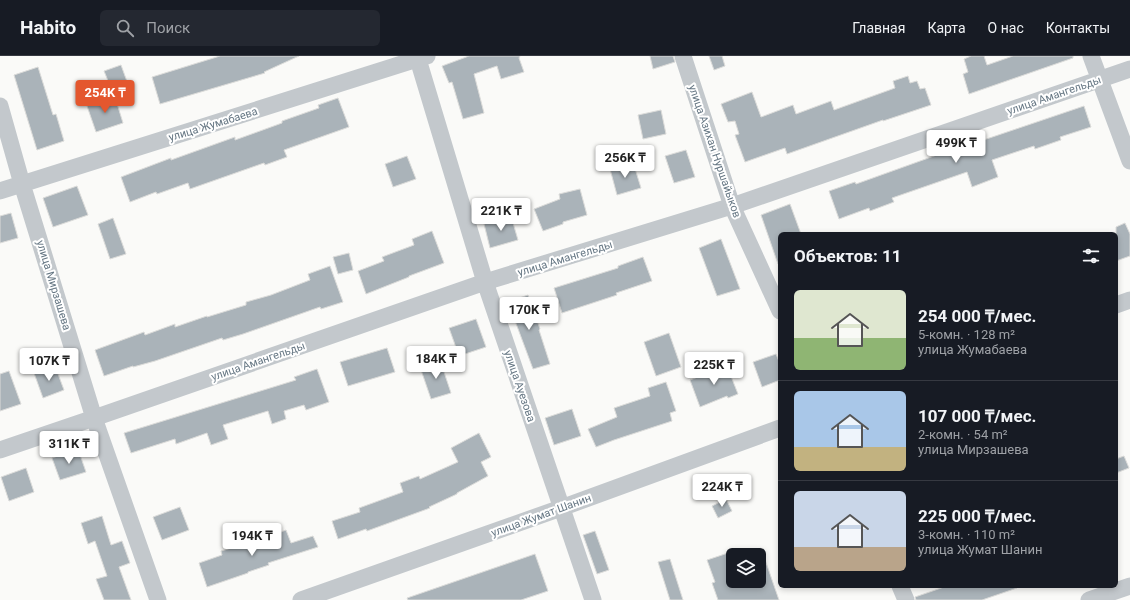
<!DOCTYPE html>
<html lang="ru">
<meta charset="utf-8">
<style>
body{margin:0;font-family:Roboto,sans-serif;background:#242831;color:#f1f3f6;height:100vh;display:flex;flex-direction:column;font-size:15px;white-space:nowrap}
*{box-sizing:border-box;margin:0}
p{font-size:13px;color:#9ea1a6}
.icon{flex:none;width:22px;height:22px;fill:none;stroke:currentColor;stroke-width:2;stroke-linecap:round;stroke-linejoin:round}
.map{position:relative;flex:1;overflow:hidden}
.side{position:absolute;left:778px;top:176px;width:340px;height:356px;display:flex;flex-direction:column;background:#171b24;border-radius:6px;box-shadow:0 2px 6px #0003}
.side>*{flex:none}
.fabs{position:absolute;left:726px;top:492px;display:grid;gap:8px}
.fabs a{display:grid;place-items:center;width:40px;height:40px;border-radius:6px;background:#171b24;box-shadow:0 2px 6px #0003;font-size:20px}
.price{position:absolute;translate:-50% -34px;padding:0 9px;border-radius:4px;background:#fff;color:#222;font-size:13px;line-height:26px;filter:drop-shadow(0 1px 2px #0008)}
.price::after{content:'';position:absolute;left:50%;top:24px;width:12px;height:9px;margin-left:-6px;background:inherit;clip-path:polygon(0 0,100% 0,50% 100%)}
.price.current{background:#e4572e;color:#fff}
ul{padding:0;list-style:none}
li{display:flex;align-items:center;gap:12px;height:100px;padding:0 16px}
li+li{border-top:1px solid #363941}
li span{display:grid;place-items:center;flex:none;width:112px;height:80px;border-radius:6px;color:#555}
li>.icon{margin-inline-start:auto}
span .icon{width:48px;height:48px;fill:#fffc;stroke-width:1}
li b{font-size:17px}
h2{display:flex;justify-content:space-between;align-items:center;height:48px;padding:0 16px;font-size:17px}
header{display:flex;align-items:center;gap:24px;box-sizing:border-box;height:56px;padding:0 20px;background:#171b24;border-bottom:1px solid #363941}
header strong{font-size:19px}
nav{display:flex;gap:22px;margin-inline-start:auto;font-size:14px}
.search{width:280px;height:36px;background:#242831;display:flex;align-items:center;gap:10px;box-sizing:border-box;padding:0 14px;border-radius:6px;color:#9ea1a6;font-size:15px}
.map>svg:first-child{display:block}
.building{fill:#aab3b9;stroke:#dcdcda}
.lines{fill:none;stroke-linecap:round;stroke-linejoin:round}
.minor{stroke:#c3c8cc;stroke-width:17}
.labels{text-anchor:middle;stroke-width:4;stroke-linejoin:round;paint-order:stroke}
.street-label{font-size:11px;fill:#657683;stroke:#fff}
</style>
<header>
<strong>Habito</strong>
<div class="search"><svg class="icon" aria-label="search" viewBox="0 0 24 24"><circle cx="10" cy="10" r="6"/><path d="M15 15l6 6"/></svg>Поиск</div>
<nav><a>Главная</a><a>Карта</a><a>О нас</a><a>Контакты</a></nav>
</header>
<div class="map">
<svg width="1130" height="544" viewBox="0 0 1130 544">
<rect width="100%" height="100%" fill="#fafaf8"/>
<path class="building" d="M220,0h79l-35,16 1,1 -105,31 -8,-27z
M469,0h51l-1,2 5,14 -23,7 -4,-13 -23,8 10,39 -21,6 -11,-37 -3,1 -7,-17z
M650,0h23l2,6 -22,7z
M709,0h13l3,10 -11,4z
M971,0h13l3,9 26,-9h60v2l-104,36 -6,-20 5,-2 -4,-13z
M121,9l8,22 -16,6 -9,-22z
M38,11l15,48 3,-1 8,27 -27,9 -23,-75z
M908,20l2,7 7,-2 3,8 5,-1 6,17 -48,16v-1l-96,34 -2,-6 -40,14 -10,-27 4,-1 -4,-13 -7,1 -7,-18 31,-12 9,25 32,-12 3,9 35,-13 3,9 61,-22 -2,-7z
M115,41l8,26 -27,9 -9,-26z
M338,42l11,29 -65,23 3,7 -22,8 -1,-2 -74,26 -2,-6 -31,11 -1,-2 -26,10 -9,-25 50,-19v2l64,-23v3l47,-17v-2l37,-13 -1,-3z
M1084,50l7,21 -31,10 1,3 -26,9 -1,-3 -42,14 6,17 -26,10 -5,-15 -75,26 2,4 -24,9 -1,-3 -30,11 -10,-28 26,-9 1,2 92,-33v1z
M661,54l5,24 -23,5 -5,-24z
M686,94l9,27 -21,6 -9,-27z
M407,100l9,23 -23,8 -8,-23z
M633,106l8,26 -24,7 -7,-26z
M77,130l11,29 -35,12 -10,-29z
M580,133l7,26 -24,7v2l-20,7 -9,-22 26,-10 -1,-5z
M790,148l11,30h-21v30h-2l-17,-49z
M11,157l7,25 -18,5v-27z
M511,160l7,24 -28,8 -6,-24z
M113,162l13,36 -16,5 -12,-35z
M1125,167l5,11v22l-14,5v-34z
M432,175l12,32 -35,13v1l-43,17 -8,-23 26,-10 -2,-4 32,-12 -2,-6z
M721,183l19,50 -23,7 -18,-48z
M349,197l4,17 -15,4 -5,-17z
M643,201l9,24 -36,12 1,2 -55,18 -8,-25 64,-20v-2z
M330,210l13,36 -22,7 -1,-2 -77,27 -20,6 -1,-2 -67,23 -22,6v-1l-29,10 -9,-26 49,-18 1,3 30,-11v3l32,-11v1l39,-12v-3l25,-7 39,-15 -2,-6z
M528,239l12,34 -1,1 11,34 -17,5 -25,-67z
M476,263l10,28 -27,9 -10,-28z
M669,277l12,34 -25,9 -12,-34z
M387,292l8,24 -47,14 -8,-24z
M776,298l4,10v16l-18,7 -9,-25z
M440,304l11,33 -20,6 -11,-32z
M725,305l13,33 -10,4 -1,-2 -27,11 -10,-27 26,-10 -1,-4z
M55,310l9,24 -21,8 -9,-25z
M317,313l12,33 -23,8 -2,-5 -20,6 2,8 -14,5 -4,-13 -45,14 5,14 -17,6 -4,-12 -31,11 -1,-5 -44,14 -7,-20 172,-53 -2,-3z
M9,315l12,33 -21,7v-37z
M666,326l10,29 -6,2 2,8 -58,19 -18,7 -8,-18 29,-12 -3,-9 36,-12 -2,-8z
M572,353l9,27 -27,9 -9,-27z
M479,377l12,24 -10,5 7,14 -31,17v1l-28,13 1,1 -63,23 -1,-2 -28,10 -6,-18 28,-9 -1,-4 44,-16 -3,-9 19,-7 1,3 38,-17 -7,-14z
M78,393l8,23 -26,8 -8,-22z
M1124,400l5,12 -13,5v-14z
M26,412l8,24 -25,9 -8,-24z
M726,443l6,12 -14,7 -6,-12z
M180,451l9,23 -27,10 -9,-23z
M102,460l9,29 11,-4 8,22 -11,4 12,33h-27l-8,-21 11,-3 -12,-35 -7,3 -7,-21z
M286,474l5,13 22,-7 5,11 -50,16 1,2 -21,7v1l-41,14 -8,-24 23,-8 -1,-4 18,-5v2z
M595,475l14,39 -12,4 -14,-39z
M761,492l18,52h-61l-6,-17 3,-1 -8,-22 21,-7 5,12v16h26v-32z
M535,498l13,37 -27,9h-113l-1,-2z
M670,503l13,41h-13l-12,-38z
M947,530h70v2l-35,12h-66l-1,-3z"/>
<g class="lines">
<path class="minor" d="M417,0l68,226 108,318
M683,0l49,150 48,105
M1091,0l39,105
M0,50l22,78 72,234 64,182
M0,135l427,-135
M1116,249l14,-5
M0,394l94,-32 391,-136 247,-76 398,-137
M900,530l6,14
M301,544l260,-92 219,-80
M1089,544l41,-14"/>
</g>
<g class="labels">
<g class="street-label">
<text transform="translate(1054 39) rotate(-19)" y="4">улица Амангельды</text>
<text transform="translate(213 68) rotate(-17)" y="4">улица Жумабаева</text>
<text transform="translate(715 95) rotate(71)" y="4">улица Азихан Нуршайыков</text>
<text transform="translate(565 202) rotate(-17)" y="4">улица Амангельды</text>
<text transform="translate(54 229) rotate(73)" y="4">улица Мирзашева</text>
<text transform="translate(258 305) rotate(-19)" y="4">улица Амангельды</text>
<text transform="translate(520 330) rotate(71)" y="4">улица Ауезова</text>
<text transform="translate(541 459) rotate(-20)" y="4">улица Жумат Шанин</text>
</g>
</g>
</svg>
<div class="fabs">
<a><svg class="icon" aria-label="layers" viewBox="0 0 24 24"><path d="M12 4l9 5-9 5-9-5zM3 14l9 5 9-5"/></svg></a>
</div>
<b class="price current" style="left:105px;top:58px">254K ₸</b>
<b class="price" style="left:956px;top:108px">499K ₸</b>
<b class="price" style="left:625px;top:123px">256K ₸</b>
<b class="price" style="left:501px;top:176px">221K ₸</b>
<b class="price" style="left:529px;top:275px">170K ₸</b>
<b class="price" style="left:436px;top:324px">184K ₸</b>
<b class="price" style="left:49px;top:326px">107K ₸</b>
<b class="price" style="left:714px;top:330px">225K ₸</b>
<b class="price" style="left:69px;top:409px">311K ₸</b>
<b class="price" style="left:722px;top:452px">224K ₸</b>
<b class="price" style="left:252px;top:501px">194K ₸</b>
<section class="side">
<h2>Объектов: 11<svg class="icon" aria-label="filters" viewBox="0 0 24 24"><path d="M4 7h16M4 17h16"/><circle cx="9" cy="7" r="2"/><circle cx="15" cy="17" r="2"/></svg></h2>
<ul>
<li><span style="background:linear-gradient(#dfe7d0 60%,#8fb573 0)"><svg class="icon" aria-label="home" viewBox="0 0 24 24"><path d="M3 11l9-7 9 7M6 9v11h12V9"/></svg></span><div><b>254 000 ₸/мес.</b><p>5-комн. · 128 m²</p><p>улица Жумабаева</p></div></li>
<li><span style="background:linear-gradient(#a9c7e8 70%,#c2b280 0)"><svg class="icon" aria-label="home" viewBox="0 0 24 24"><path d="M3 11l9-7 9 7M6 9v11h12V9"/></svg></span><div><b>107 000 ₸/мес.</b><p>2-комн. · 54 m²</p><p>улица Мирзашева</p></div></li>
<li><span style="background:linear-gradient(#c9d6e8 70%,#b9a48a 0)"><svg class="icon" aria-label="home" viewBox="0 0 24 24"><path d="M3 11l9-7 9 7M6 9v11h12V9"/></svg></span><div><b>225 000 ₸/мес.</b><p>3-комн. · 110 m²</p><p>улица Жумат Шанин</p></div></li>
</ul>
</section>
</div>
